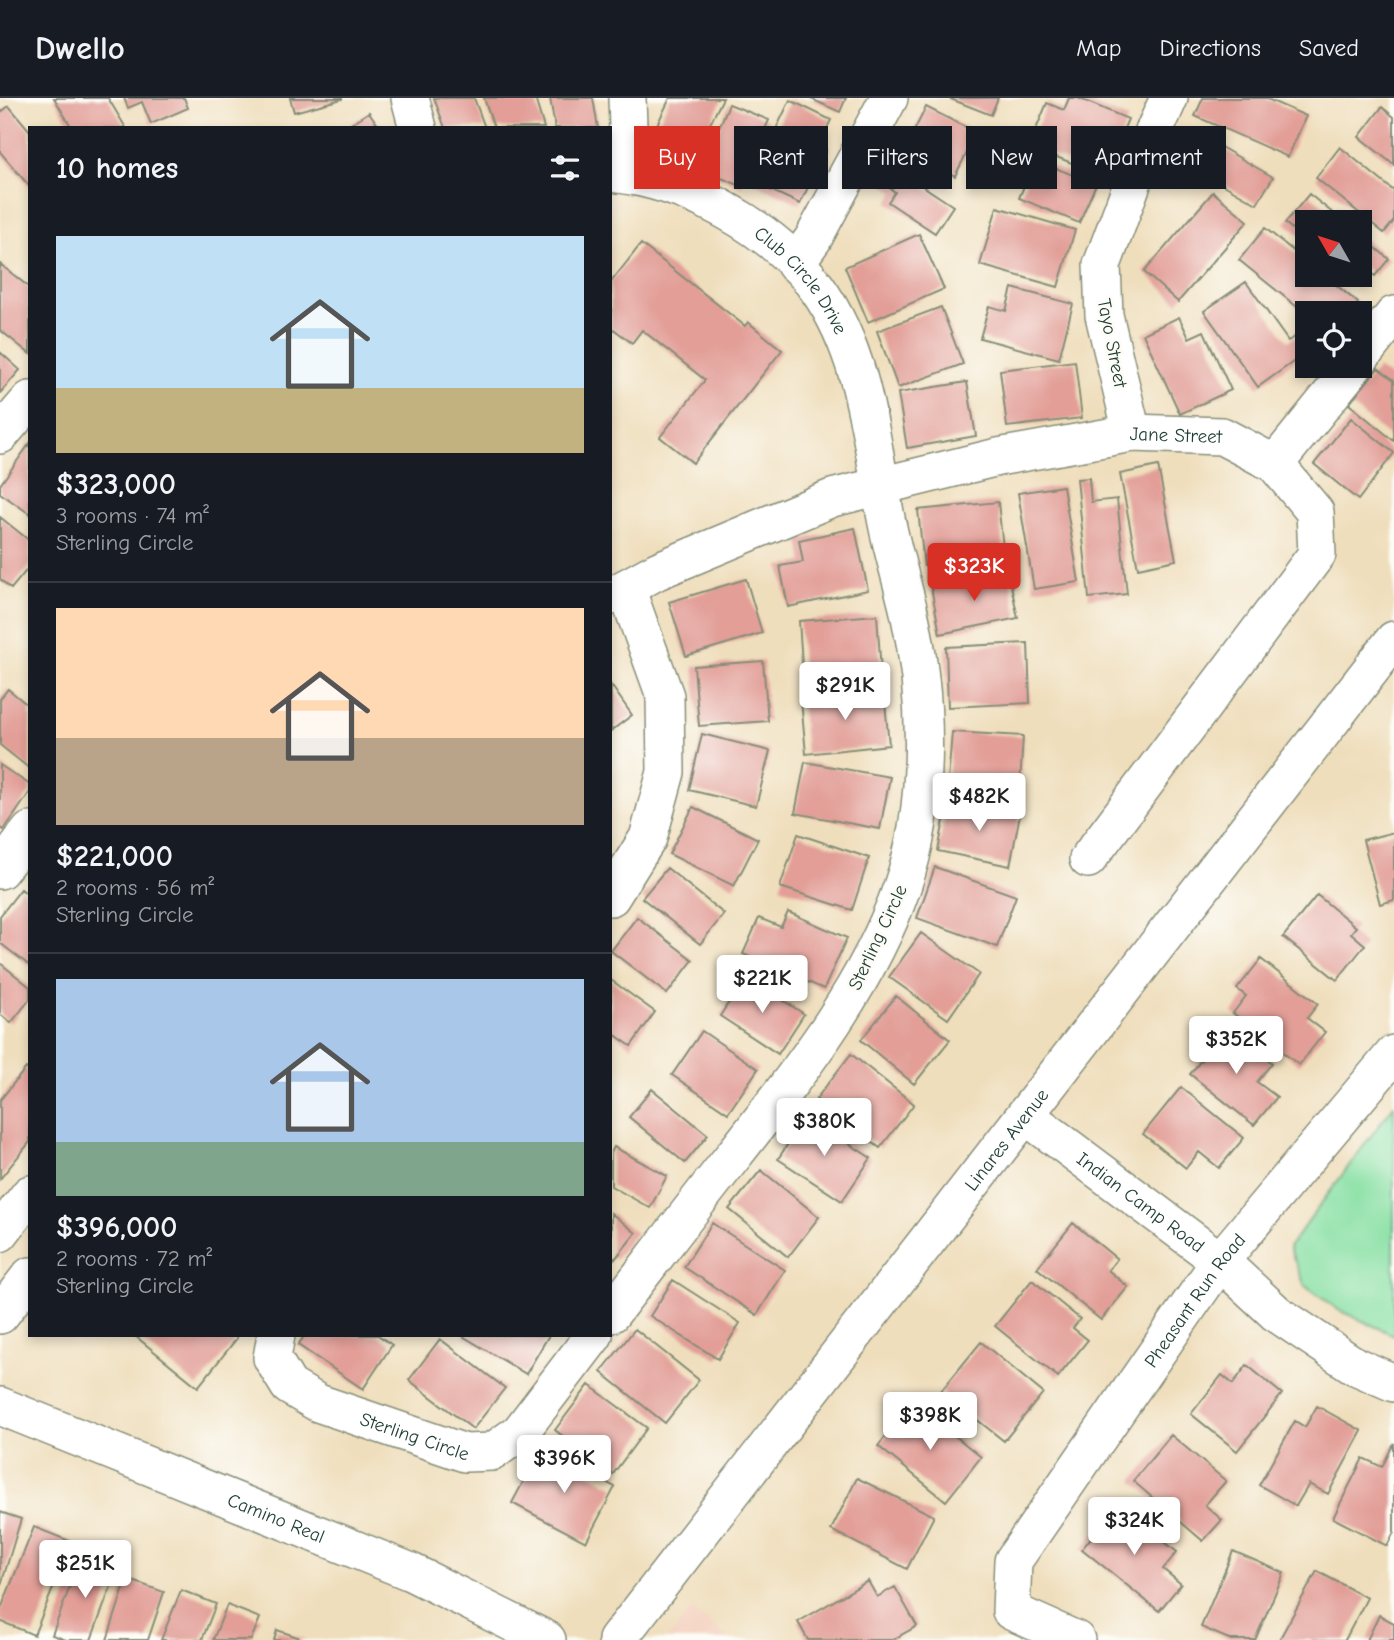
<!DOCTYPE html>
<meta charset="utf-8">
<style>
body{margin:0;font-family:"Comic Neue",sans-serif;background:#20242c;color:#f1f3f6;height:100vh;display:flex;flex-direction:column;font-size:26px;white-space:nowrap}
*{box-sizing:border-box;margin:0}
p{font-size:23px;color:#9ea1a6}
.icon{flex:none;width:38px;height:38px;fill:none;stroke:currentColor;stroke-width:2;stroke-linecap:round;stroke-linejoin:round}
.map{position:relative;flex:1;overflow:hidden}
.details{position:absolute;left:28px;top:28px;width:584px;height:1211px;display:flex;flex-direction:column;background:#171b24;border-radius:0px;box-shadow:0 4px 10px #0003}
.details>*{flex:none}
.hud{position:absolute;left:634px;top:28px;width:654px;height:63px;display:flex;gap:14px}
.needle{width:46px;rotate:309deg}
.tools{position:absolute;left:1295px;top:112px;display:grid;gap:14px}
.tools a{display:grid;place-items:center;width:77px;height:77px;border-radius:0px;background:#171b24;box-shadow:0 4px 10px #0003;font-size:35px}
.price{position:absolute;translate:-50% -60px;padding:0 16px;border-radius:7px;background:#fff;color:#222;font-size:23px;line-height:46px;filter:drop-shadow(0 2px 4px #0008)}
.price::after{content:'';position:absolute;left:50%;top:42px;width:21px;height:16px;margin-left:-10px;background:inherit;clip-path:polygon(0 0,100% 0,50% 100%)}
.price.on{background:#d93025;color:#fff}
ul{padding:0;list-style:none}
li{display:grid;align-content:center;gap:14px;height:371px;padding:0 28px}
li+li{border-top:2px solid #363941}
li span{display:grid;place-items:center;height:217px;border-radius:0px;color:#555}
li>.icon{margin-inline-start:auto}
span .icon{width:126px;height:126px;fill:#fffc;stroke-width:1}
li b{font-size:30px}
h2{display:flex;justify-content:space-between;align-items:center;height:84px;padding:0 28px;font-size:30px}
.pill{padding:0 24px;border-radius:0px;background:#171b24;box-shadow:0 4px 10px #0003;font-size:24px;line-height:63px}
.pill.on{background:#d93025;color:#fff}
header{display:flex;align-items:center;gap:42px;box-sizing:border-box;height:98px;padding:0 35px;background:#171b24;border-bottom:2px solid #363941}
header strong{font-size:33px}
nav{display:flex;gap:38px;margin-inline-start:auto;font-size:24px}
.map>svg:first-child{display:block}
.built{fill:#f4d3c1}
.green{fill:#88e0a4;stroke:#548e6c;stroke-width:2}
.building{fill:#e29e97}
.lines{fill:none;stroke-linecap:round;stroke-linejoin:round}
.minor-casing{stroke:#878e78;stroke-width:40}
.minor{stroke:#fff;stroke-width:37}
.labels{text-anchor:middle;stroke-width:6;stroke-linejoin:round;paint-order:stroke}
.street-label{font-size:19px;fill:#1f3d34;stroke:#fdfcf7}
</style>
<header>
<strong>Dwello</strong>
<nav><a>Map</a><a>Directions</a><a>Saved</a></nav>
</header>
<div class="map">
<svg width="1394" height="1542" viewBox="0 0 1394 1542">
<rect width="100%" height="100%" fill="#fdfcf7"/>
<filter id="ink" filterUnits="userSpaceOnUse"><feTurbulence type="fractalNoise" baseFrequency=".0143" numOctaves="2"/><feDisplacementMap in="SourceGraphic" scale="14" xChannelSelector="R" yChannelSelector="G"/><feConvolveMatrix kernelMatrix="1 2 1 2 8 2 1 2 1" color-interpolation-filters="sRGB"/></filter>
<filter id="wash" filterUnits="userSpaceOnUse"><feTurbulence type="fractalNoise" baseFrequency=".00686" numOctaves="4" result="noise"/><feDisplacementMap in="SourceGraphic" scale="28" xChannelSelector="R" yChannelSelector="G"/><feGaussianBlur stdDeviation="1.57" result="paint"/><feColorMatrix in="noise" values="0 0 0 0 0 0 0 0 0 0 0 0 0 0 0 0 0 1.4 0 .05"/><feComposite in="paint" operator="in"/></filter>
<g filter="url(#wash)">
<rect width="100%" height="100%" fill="#efdebc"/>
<path class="built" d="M691,1511l37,28 4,3h-65z"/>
<path class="green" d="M1394,1007v230l-54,-24 -35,-25 -16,-39z"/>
<g id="blocks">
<path class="building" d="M54,0h54l18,30h-54z
M124,0h60l4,10 -37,16 -9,-22 -14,6z
M290,0h52v1l-48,13z
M434,0h40l11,30h-40z
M484,0h51l9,30h-50z
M550,0h43l5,30h-43z
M670,0h53l-28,56 -42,-21z
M809,0h37l-6,14z
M948,0h50l-7,17z
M1069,0h9l50,21 -24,57 -75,-30 18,-43 17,7z
M1203,0h62l41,18 -18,41 -93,-41z
M790,2l41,20 -13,26 8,4 -26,54 -49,-23z
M729,6l40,16 -28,66 -40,-16z
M9,8l21,25v56l-30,-35v-39z
M926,9l51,26 -22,43 -51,-25z
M1382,9l12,10v48l-35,-28z
M369,14l11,16h-35z
M1193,33l80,46 -16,27 -80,-46z
M1340,49l54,44v30l-10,12 -68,-55z
M1035,62l61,24 -17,39 -60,-25z
M888,65l65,43 -18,27 -47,-31 7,-10 -18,-13z
M1213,94l35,29 -70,81 -34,-30z
M1309,96l35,28h-37v19l-22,-18z
M997,109l78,23 -17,57 -78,-22z
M1265,130l42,34v13h17l34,28 -8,10h-24l-3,-3 -16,5 -68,-55z
M919,136l25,55 -76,33 -23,-55z
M1360,137l29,24 -14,17 -15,-13z
M641,146l104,82 3,-4 34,28 -89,113 -33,-26 45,-57 -63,-50 -10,13 -21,-16v-45z
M0,166l30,24v66l-30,-24z
M1246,184l42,59 19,-12v23l-49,35 -54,-76z
M1012,190l61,16 -14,55 -79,-21 9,-32 17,5z
M941,209l22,57 -65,24 -21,-57z
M1179,219l10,21 15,-7 27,59 -51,24 -37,-80z
M0,254l20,18 -20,23z
M1075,263l7,57 -75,9 -7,-57z
M1378,270l16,12v61l-45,-37z
M967,284l9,54 -69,12 -9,-55z
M1351,320l43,35 -36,47 -44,-36z
M30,345v71l-30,-21v-8z
M1158,368l18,94 -38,8 -18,-94z
M1089,380l2,24 26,-3 10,95 -38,4 -12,-119z
M1063,388l16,96 -45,7 -16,-96z
M998,404l6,55 -80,9 -6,-56z
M0,419l30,24v25l-19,23 -11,-10z
M855,430l13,62 -80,17 -8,-41 23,-4 -4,-22z
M1008,473l10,47 -78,16 -9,-47z
M746,481l16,54 -76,23 -17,-54z
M877,517l4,57 -78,6 -4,-57z
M1028,545l2,60 -82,4 -2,-60z
M763,563l5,60 -69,5 -5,-60z
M611,587l21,30 -21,16z
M8,591l22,18v62l-30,-24v-46z
M884,593l5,54 -83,9 -5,-54z
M952,634l71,4 -3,49 -72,-4z
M702,636l68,17 -14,55 -67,-16z
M805,664l85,15 -10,52 -85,-16z
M0,667l30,20v7l-26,38 -4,-2z
M948,702l72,14 -10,52 -72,-15z
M693,709l65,32 -24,47 -65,-32z
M1394,734v68l-14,4 -17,-64z
M798,736l71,24 -17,52 -72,-23z
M935,769l81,29 -19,51 -80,-29z
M667,770l57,46 -24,30 -58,-46z
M21,791l9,7v70l-30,-23v-27z
M1317,797l39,32 -5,6 14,12 -28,35 -54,-43z
M788,814l59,26 -23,51 -81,-35 16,-36 22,9z
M637,819l56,43 -26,34 -56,-43z
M921,835l58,41 -31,45 -59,-42z
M1261,861l57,45 -11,14 18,14 -26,33 -66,-52 13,-17 -9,-7z
M0,865l30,24v12l-19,24 -11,-9z
M746,878l58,38 -26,40 -58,-38z
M611,882l44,32 -24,34 -20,-14z
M896,898l54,44 -36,44 -53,-44z
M1228,929l44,36 -15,19 20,15 -23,28 -64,-51z
M702,933l56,38 -30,44 -56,-38z
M851,956l63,50 -34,44 -64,-49z
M26,970l4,3v71l-30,37v-79z
M1181,989l63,51 -25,30 -20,-16 -13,16 -43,-34z
M652,991l56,46 -23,28 -56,-46z
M806,1018l65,42 -29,43 -64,-42z
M614,1049l53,29 -17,32 -39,-22v-33z
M761,1072l58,47 -31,40 -59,-48z
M611,1115l25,20 -21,26 -4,-3z
M712,1125l73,47 -28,45 -73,-48z
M1073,1125l44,36 -9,11 20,17 -27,33 -64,-52z
M673,1182l67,43 -22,36 -68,-43z
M1032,1182l48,39 -7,9 15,12 -30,37 -63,-51z
M635,1231l64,51 -34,43 -64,-51z
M134,1237h100l3,3 -39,49z
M305,1237h73l14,10 -29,44 -65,-44z
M461,1237h88l-23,39z
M440,1241l65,49 -32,41 -64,-49z
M981,1244l62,51 -39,48 -63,-50z
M1247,1267l35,29 -45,57 -46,-37 31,-39 11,9z
M589,1287l58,43 -34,46 -58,-44z
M913,1304l68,55 -35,44 -68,-55z
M1317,1308l45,25 -34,63 -19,-10 -13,22 -37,-21 36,-64 10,6z
M1171,1337l55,46 -21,24 17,15 -19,21 -70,-60z
M1394,1345v89l-7,14 -54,-28 30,-60 19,9z
M541,1350l74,39 -29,55 -74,-39z
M857,1380l77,38 -27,53 -76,-39z
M1118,1406l59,48 -14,17 18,15 -22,27 -77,-62z
M0,1414l21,7 -20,66h-1z
M34,1429l38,15 -38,93 -34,-14v-10z
M1233,1453l51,22 -29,67h-24l-30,-13z
M82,1456l36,14 -27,72h-25l-14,-5z
M1317,1473l50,27 -22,42h-66z
M127,1481l37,13 -16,48h-41z
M868,1483l9,16 18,-10 22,39 -25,14h-84l-10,-18z
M181,1492l35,14 -14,36h-41z
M227,1507l33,13 -9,22h-38z
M1379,1517l15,8v17h-27z
M277,1532l29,10h-32z"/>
</g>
</g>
<g filter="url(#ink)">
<use href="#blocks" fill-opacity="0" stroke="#878e78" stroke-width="2"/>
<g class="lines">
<defs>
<g id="minor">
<path d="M410,0l8,30"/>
<path id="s1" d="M611,75c74,7 162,54 206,115 48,67 54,152 69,230 6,32 16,63 23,94 19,84 22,193 -7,275 -35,101 -103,185 -168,268 -42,53 -82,106 -123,159"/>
<path d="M620,76l8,-48 -1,-28"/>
<path d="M795,166l18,-25 76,-141"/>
<path d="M1360,260l34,-43"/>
<path d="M1132,335l-28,-118 -2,-50 37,-100 30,-67"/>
<path d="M0,337l30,-35"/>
<path d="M1275,366l79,-98"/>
<path id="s2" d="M611,498l46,-25 175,-73 166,-41 134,-24 90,3 53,28 40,48 2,42 -229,305"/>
<path d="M0,772l30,-39"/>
<path d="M611,799l37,-59 18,-66 -1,-76 -39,-108"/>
<path id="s3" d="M1025,1017l195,146 56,52 79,53 39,17"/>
<path d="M0,1135l30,-39"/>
<path d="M0,1217l30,-39"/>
<path id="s4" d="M276,1237l-4,23 17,28 29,17 147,50 27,-1 28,-20 74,-97"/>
<path id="s5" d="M0,1308l411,166 136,68"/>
<path id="s6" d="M617,1542l777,-1000"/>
<path id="s7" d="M1076,1542l-65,-29 2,-50 207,-300 174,-207"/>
</g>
</defs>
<use href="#minor" class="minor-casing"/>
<use href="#minor" class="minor"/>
</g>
</g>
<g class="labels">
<g class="street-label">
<text dy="7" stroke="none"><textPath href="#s1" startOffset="226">Club Circle Drive</textPath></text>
<text transform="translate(1113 245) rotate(79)" y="7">Tayo Street</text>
<text dy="7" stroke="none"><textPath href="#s2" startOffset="593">Jane Street</textPath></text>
<text transform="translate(877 839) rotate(-65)" y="7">Sterling Circle</text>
<text dy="7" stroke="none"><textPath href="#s6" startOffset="634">Linares Avenue</textPath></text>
<text dy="7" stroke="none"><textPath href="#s3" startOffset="145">Indian Camp Road</textPath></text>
<text dy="7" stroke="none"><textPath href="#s7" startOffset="439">Pheasant Run Road</textPath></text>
<text dy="7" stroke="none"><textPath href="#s4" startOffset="192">Sterling Circle</textPath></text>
<text dy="7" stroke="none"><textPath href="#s5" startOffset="298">Camino Real</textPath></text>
</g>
</g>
</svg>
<div class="tools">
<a><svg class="needle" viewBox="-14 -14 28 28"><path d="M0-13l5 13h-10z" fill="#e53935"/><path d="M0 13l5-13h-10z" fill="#9ea1a6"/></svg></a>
<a><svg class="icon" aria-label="locate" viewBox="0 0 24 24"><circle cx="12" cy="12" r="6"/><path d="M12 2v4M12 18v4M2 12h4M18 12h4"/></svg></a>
</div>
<b class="price on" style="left:974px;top:505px">$323K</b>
<b class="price" style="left:845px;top:624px">$291K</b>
<b class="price" style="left:979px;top:735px">$482K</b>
<b class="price" style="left:762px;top:917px">$221K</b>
<b class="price" style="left:1236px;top:978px">$352K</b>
<b class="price" style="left:824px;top:1060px">$380K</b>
<b class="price" style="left:930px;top:1354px">$398K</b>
<b class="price" style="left:564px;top:1397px">$396K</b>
<b class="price" style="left:1134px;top:1459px">$324K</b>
<b class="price" style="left:85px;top:1502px">$251K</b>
<div class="hud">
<a class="pill on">Buy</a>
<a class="pill">Rent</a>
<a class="pill">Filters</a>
<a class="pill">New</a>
<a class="pill">Apartment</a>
</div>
<section class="details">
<h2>10 homes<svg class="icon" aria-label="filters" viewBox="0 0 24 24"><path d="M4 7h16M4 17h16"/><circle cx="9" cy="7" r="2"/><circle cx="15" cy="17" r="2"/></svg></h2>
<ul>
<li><span style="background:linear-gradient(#bfe0f5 70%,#c2b280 0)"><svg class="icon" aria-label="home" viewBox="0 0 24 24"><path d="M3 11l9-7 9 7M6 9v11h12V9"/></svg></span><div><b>$323,000</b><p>3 rooms · 74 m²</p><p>Sterling Circle</p></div></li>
<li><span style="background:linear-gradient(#ffd9b3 60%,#b9a48a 0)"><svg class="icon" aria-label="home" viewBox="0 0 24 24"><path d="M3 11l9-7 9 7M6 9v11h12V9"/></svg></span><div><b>$221,000</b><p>2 rooms · 56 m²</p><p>Sterling Circle</p></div></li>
<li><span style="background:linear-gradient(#a9c7e8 75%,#7fa58c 0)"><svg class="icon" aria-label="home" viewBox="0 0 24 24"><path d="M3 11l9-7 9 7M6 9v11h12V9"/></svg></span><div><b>$396,000</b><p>2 rooms · 72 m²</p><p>Sterling Circle</p></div></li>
</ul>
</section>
</div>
